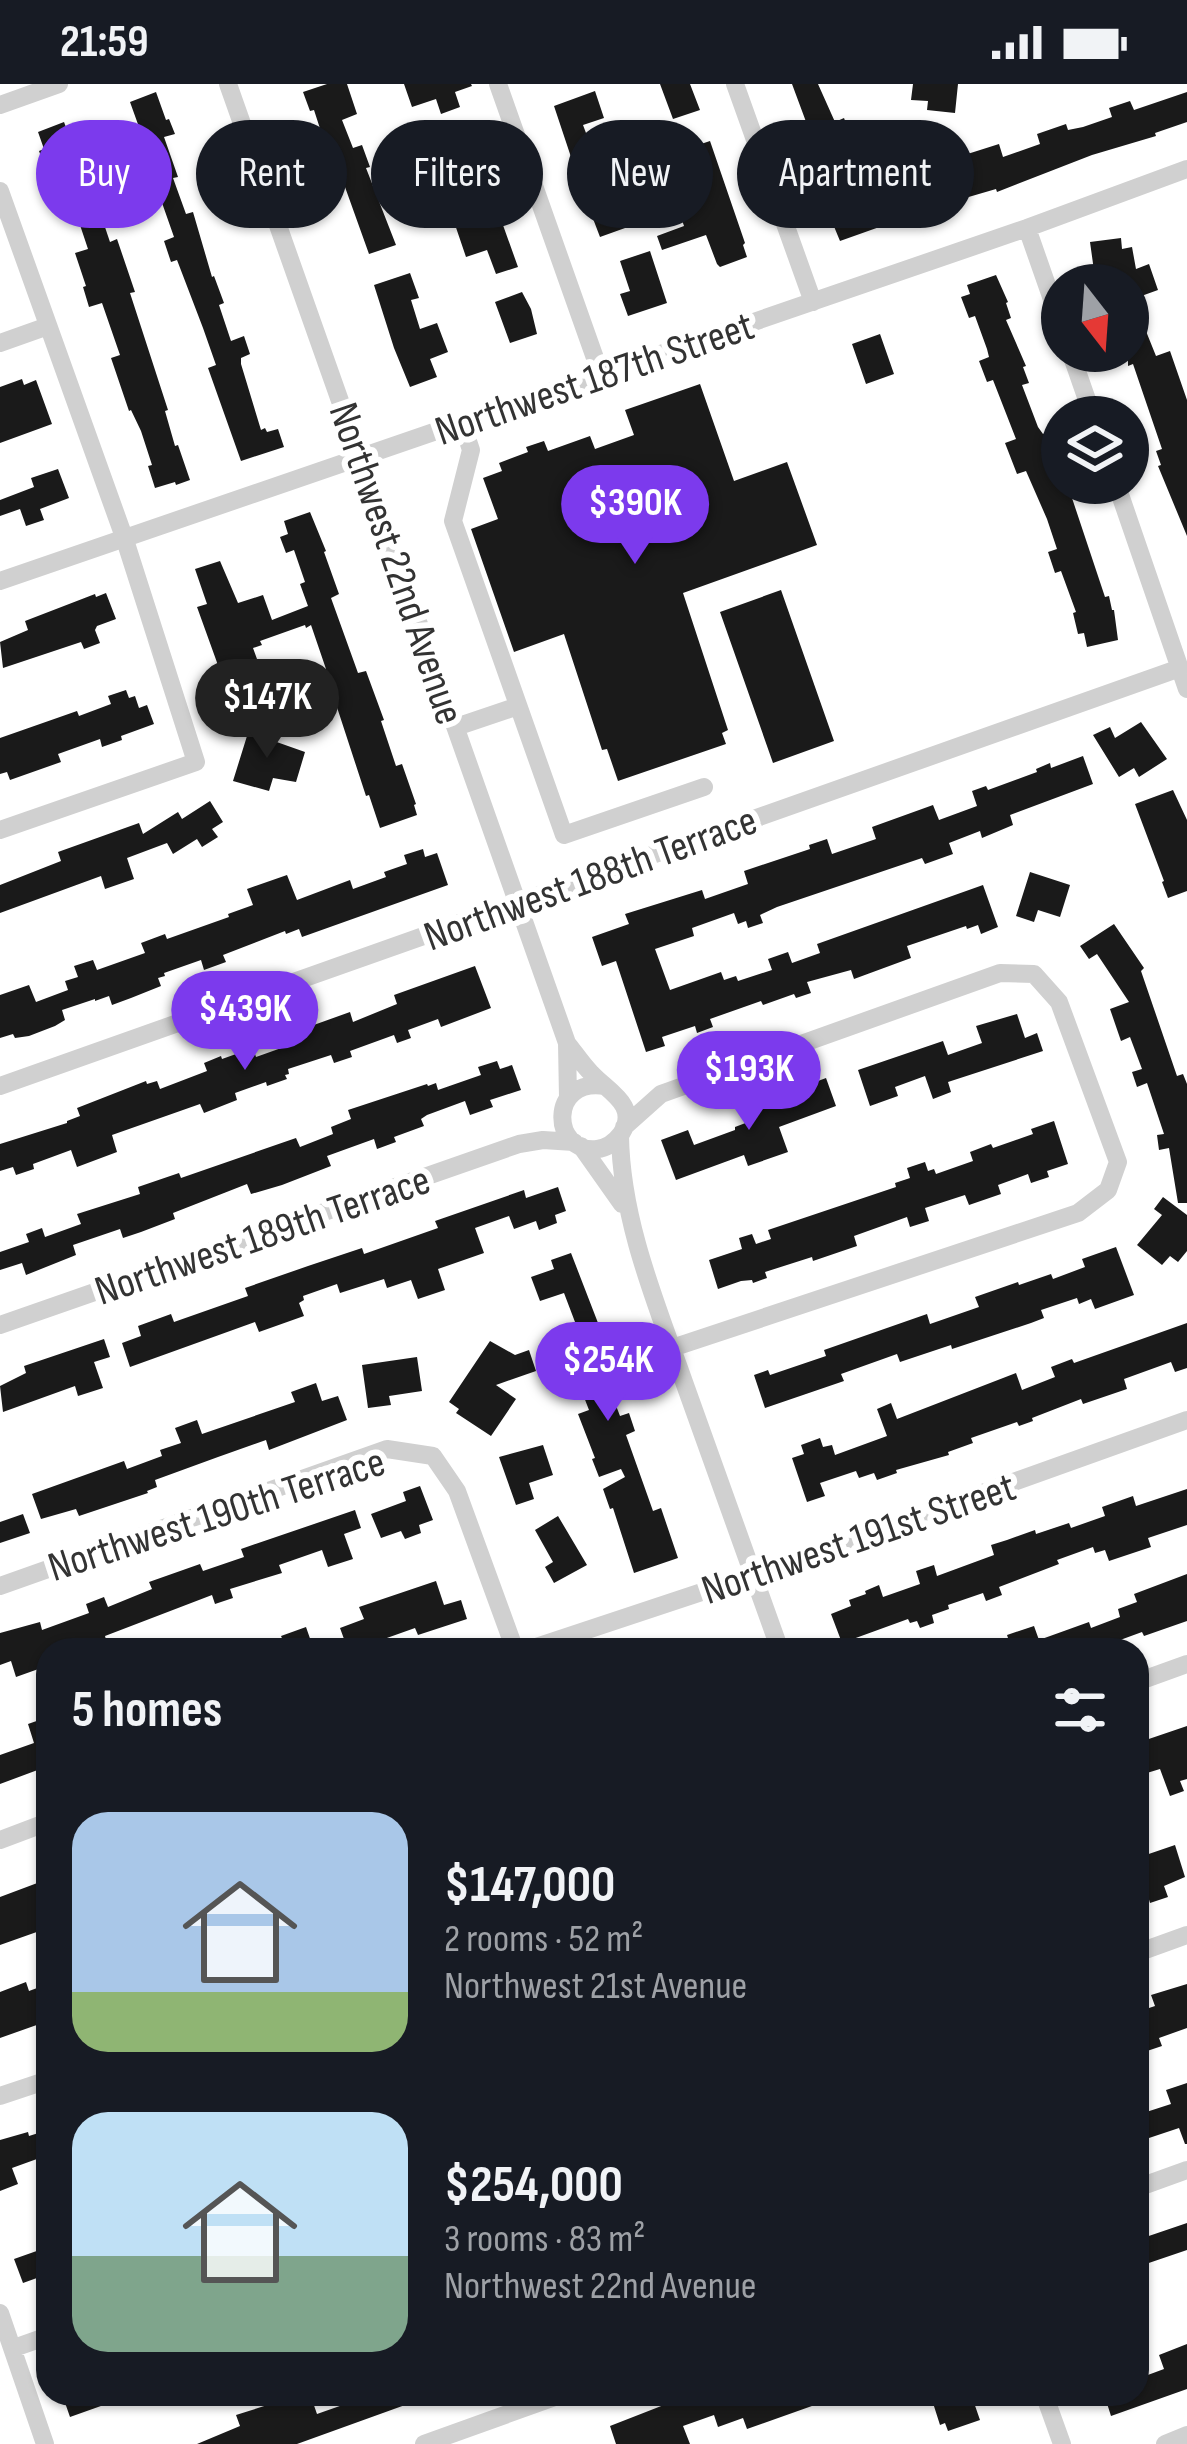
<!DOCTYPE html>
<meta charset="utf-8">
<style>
body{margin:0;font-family:"Sofia Sans Condensed",sans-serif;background:#20242c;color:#f1f3f6;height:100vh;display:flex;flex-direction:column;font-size:45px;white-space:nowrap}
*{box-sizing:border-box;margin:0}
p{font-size:39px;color:#9ea1a6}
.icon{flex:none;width:66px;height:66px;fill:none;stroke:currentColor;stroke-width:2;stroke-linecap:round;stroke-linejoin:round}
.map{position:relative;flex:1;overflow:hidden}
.sheet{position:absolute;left:36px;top:1554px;width:1113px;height:768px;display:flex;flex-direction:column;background:#171b24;border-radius:36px;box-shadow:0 3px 9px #0004}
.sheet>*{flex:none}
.top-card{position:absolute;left:36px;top:36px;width:1116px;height:108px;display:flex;gap:24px}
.needle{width:78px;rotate:163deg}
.tools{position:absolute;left:1041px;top:180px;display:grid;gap:24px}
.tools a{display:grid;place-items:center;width:108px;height:108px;border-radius:50%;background:#171b24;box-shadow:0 3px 9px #0004;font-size:60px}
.price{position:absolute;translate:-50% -102px;padding:0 27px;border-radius:42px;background:#7c3aed;color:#fff;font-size:39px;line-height:78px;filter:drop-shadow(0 3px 6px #0008)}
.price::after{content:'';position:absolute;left:50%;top:72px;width:36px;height:27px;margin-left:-18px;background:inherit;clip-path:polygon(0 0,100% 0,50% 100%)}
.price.current{background:#222;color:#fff}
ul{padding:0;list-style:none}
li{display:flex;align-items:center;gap:36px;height:300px;padding:0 36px}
li span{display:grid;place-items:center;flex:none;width:336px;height:240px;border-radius:36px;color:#555}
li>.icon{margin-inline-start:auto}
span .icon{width:144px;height:144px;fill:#fffc;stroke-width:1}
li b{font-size:51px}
h2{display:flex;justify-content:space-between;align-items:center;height:144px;padding:0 36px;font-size:51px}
.pill{padding:0 42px;border-radius:54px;background:#171b24;box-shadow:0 3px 9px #0004;font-size:42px;line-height:108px}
.pill.current{background:#7c3aed;color:#fff}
.status{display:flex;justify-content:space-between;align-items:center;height:84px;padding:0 60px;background:#171b24;direction:ltr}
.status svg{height:33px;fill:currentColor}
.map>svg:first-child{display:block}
.building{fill:#1a1a1a}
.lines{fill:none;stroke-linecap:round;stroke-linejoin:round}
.minor{stroke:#d0d0d0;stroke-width:18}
.labels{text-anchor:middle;stroke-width:12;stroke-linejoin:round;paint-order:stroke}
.street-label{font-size:42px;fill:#333;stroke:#fff}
</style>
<div class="status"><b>21:59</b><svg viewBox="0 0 49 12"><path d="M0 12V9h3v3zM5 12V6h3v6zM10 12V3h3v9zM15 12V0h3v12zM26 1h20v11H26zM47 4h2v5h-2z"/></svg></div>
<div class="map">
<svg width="1187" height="2360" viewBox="0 0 1187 2360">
<rect width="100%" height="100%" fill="#fff"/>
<path class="building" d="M327,0h20l10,30 -15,6 11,28 9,-3 8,22 -4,1 30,77 -27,9 -24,-67 -7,2 -4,-12 -2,1 -10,-33 3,-1 -11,-34 -4,1 -7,-19z
M404,0h67l1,2 -17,6 5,15 -19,7 -5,-15 -24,8z
M660,0h30l10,26 -27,9z
M792,0h26l17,38 9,-4 9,24 -17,6 14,37 10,-3 7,19 34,-13 -3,-12 9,-2 -3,-10 53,-11 1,4 41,-13 4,13 37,-13 -3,-10 29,-10 2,6 15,-3 29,-10 -3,-9 21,-7 4,9 53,-18v30l-32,11 1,3 -64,19 -95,37 -1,-3 -48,14 -2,-6 -66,13 5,15 -45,16 -19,-46 3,-1 -4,-10 8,-3z
M913,0h45l-3,29 -28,-3 1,-9 -17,-1z
M595,7l9,27 -21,7 9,24 -21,8 -17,-51z
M156,8l10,28 3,-1 6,15 -11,3 14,40 -5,1 13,36 7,-2 19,65 2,-1 10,27 -5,2 12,36 13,-5 6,18 -9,4v6l20,66 4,-2 2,4 11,-3 6,18 -43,14 -33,-93 8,-3 -13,-37 -26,-68 -6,2 -7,-21 10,-4 -13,-37 -22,8 -10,-31 7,-2 -5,-13 18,-7 -19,-53z
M64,38l9,24 4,-2 33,98 7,-3 18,53 -5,1 38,117 -3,1 10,35 3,-1 12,35 -14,5 -1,-3 -20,6 -7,-22 4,-1 -11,-34 -10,-21 -2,1 -18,-53 9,-3 -18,-52 -13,4 -6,-20 3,-1 -11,-33 13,-4 -12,-36 -5,2 -16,-46 -8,3 -8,-21 5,-2 -6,-17z
M710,57l35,102 -2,2 4,12 -27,10 -3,-3 -11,-29 -44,15 -5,-14 27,-10 -17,-51 25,-9 -6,-17z
M454,58l15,35 15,-5 34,95 -22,7 -9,-24 -21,7 -36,-106z
M621,89l18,50 -39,14 -8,-21 11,-4 -10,-29z
M1121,154l1,11 10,-2 4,22 13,-5 9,26 -25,9 23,57 14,-5 17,49v136l-29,-70 3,-1 -5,-14 6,-2 -29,-85 -5,2v-81h-32l-6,-43z
M650,167l17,52 -39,13 -8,-22 10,-3 -10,-30z
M410,189l9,25 -8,2 9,29 17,-6 11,29 -18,7 7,18 -27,10 -16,-39 -20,-63z
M996,191l12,27 -2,1 5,15 -5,2 20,46 -3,1 6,16 -7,2 16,42 5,7 8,-3 4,9 3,10 -5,2 9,31h5l38,114 4,-1 3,14h2l4,30 -31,7 -3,-14 -6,1 -5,-21 3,-1 -15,-41 -6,2 -7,-21 9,-3 -10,-30 -21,-48 -9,3 -12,-31 11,-4 -23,-59 -6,2 -8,-21 10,-4 -2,-8 -12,-33 -6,2 -8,-21 9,-3 -3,-9z
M522,208l9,17 6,25 -27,9 -15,-41z
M880,250l14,40 -28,10 -14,-40z
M22,295l2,6 12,-5 16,44 -52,19v-56z
M700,300l34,97 53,-19 30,83 -134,48 45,137 -6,3 4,11 -108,37 -11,-32 -5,1 -38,-116 -50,18 -43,-123 27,-10 -15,-41 19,-7 -3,-8 29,-11 -2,-5 18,-6 4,10 42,-15 5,13 39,-14 -9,-25z
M58,385l11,29 -29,11 4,11 -18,6 -6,-17 -20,7v-16l34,-13 -3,-9z
M310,428l16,39 -2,1 15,42 -8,4 27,75 8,-2 18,49 -3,1 15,45 6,-2 14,40 -2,1 3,10 -37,13 -11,-33 -3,1 -34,-104 -6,3 -4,-12 -4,-11 8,-3 -15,-44 -5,3 -1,-3 -45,16 2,4 -9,3 4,11 -9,3 7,21 -27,10 -31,-86 10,-3 -12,-35 25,-8 18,42 25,-8 9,25 36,-14 -8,-22 5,-2 -11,-32 -8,3 -6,-16 8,-3 -4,-13z
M781,506l53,151 -61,22 -53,-151z
M106,509l10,26 -19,7 -2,4 5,13 -16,6 -3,-7 -78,26 -3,-26 28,-12 -3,-9 70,-27 1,3z
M126,606l3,8 6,-2 4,12 8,-3 7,19 -33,12 1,4 -20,7 -2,-8 -42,15 3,8 -51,18 -3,-8 -7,2v-36l77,-27 2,5 32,-12 -3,-8z
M1141,638l26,37 -28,18 -5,-9 -15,9 -26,-42 17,-8 5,11z
M252,643l21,6 -2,7 34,12 -9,30 -23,-4 -4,13 -36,-10 14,-45 2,1z
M1083,672l10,28 -83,31 3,10 -31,13 -2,-7 -31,12 4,11 -28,10 -3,-6 -145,49 -17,8 3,8 -15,5 -2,-7 -8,3 -4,-11 -42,15 2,8 -39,13 15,41 51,-18 3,8 12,-4 2,5 34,-11 -4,-11 20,-7 4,11 28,-10 -3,-9 166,-59 15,42 -17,7 -3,-9 -11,4 -1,-3 -59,20 4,12 -57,21 -3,-9 -44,12 4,11 -15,5 -2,-4 -31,11 -2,-4 -51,18 3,8 -16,6 -2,-7 -33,11 3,9 -19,6 -30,-91 -14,5 -10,-29 37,-13 -4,-10 77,-24 3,9 43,-15 -4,-13 66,-22 -1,-4 18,-6 5,15 44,-15 -4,-12 61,-22 6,15 38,-14 -5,-15 14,-5 2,4 49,-18 -1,-3 14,-6 1,5z
M1173,706l14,30v71l-19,7 -6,-16 2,-1 -29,-77z
M210,717l13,21 -11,7 6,8 -16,10 -5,-8 -24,15 -6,-11 -40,15 7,21 -29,10 -4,-13 -101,37v-28l61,-24 -3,-9 81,-29 4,11 35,-22 4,7z
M423,765l2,8 12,-4 11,32 -146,52 -3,-8 -13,5 -1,-3 -62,24 3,7 -22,8 -3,-10 -37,13 1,3 -7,2 3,8 -30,12 -19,7 -3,-9 -14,5v-2l-33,11 3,10 -10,6 -26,10 -14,2 -2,-4 -13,4v-43l29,-10 7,17 32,-12 -3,-9 13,-4 -4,-11 19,-6 4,10 48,-17 -4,-10 24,-9 2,5 62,-22 -1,-3 25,-9 -6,-16 40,-14 10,25 53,-20 3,9 33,-12 -2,-5 23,-8 -3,-9z
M1030,788l40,13 -10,32 -22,-7 -4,12 -18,-6z
M1114,840l30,44 -3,3 36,105 6,-2 4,10v119h-9l-9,-55 -10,2 -2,-15 7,-1 -17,-51 -10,4 -5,-15 10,-3 -12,-32 -9,4 -11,-32 19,-7 -32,-48 -8,5 -9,-13z
M475,882l16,42 -50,19 -3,-8 -30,11 3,8 -14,5 -3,-8 -44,16 2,6 -18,6 -3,-8 -43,14 1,5 -4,1 2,4 -20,7 -1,-4 -31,11 2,7 -33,13 -4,-9 -88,31 5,17 -40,15 -6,-17 -38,14 1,5 -18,6 -3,-8 -13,4v-27l67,-21v-2l13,-5 -3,-8 69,-27 1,3 10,-3 3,8 47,-18 -3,-8 17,-7 1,3 31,-11 3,9 45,-16 -4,-10 53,-19 3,10 44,-18 -3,-9z
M1017,930l8,24 12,-5 6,18 -95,31 3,10 -18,7 -8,-23 -30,11 3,9 -28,10 -12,-36 85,-29 5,14 34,-12 -6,-17z
M497,977l3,8 12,-4 9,25 -31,10 3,7 -23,8 -5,-14 -38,14 -6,4 3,7 -30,11 2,5 -19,7 -3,-10 -47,17 4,10 -49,19 -31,9 -4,-10 -74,29 2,6 -34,13 -18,6 -3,-9 -47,16 3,10 -50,20 -4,-12 -22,7v-18l29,-10 -3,-8 16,-6 3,9 36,-13 -4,-10 63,-20 -2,-7 41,-14 2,5 115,-40 4,9 33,-13 -2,-7 20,-8 -3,-9 79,-26 1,2 8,-3 2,7 43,-15 -3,-8z
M826,994l10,28 -57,21 9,25 -40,14 -4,-11 -68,25 -15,-40 27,-10 6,15 41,-15v-3l21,-8 -4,-12 59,-20 -1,-3z
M1054,1037l14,43 -21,7 2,6 -18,6 -3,-9 -30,11 3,9 -32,11 -4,-10 -40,13 4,13 -19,6 -3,-10 -53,19 3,10 -44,15 -1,-4 -47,15 2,6 -14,5 -1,-3 -11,1 -23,8 -9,-29 33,-11 -3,-11 13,-4 4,10 15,-5 -3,-9 128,-43 -1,-4 15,-5 -3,-10 18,-6 3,9 6,-2 2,5 37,-13 -3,-9 21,-8 2,4 40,-14 -2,-5z
M558,1103l8,24 -11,4 2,8 -18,7 -3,-9 -22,8 -5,-13 -34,12 9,25 -46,16 7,21 -27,9 -7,-19 -24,8 -3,-9 -44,14 -3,-9 -34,12 1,4 -5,3 5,13 -45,16 -4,-10 -125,45 -8,-24 19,-7 -3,-10 33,-12 3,8 74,-26 -3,-8 63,-22 54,-18 2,6 74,-26 -3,-7 89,-31 2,8z
M1163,1113l24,18v36l-9,11 -8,-6 -8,9 -25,-20 25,-30 -8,-6z
M1116,1163l18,48 -39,14 -4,-10 -12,5 -2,-6 -36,12 3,8 -13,5 -79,26 -1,-4 -51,17 -3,-8 -56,20 3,7 -79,27 -11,-33 14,-5 2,5 56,-19 -2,-6 103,-36 3,10 49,-17 -4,-10 43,-15 1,3 32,-11 2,5 32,-12 -3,-8z
M571,1169l39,101 -4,2 4,10 -8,3 18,47 9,-3 6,18 -9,4 27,76 8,-3 17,50 -44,15 -21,-65 -3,1 -7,-20 22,-12 -4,-8 -22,8 -7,-18 3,-1 -17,-44 11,-4 -7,-18 8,-3 -13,-35 -8,3 -7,-17 9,-3 -5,-12 9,-3 -11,-29 -24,8 -9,-24 23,-8 -3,-9z
M1187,1239v45l-12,4 -4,-10 -47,17 3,10 -44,15 -2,-5 -49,19 1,3 -14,5 -2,-4 -46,16 2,5 -25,9 1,3 -53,15 1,3 -20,7 -3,-7 -15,5 -3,-7 -36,12 5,13 -18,6 -15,-44 12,-4 -3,-9 19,-7 3,9 9,-2 3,10 52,-19 -10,-27 14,-6 6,16 119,-46 6,17 33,-13 -4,-10 21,-8 2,4z
M104,1255l6,18 -16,5 9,26 -25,8 -3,-10 -72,26 -3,-26 26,-13 -2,-7z
M490,1257l25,14 14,-5 7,21 -40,14 20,14 -25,37 -35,-23 3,-4 -10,-7z
M417,1273l5,34 -33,5 2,9 -23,3 -6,-43z
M316,1299l6,18 16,-5 9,24 -78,30 -3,-10 -48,17 -63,23 2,7 -10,4 1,2 -69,23 -3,-7 -35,10 -9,-25 92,-33 3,8 35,-13 -2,-6 21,-7 -6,-15 22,-8 5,14 93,-32 -4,-10z
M543,1361l10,30 -24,8 5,16 -18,6 -17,-48z
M420,1402l13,34 -14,5 2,8 -16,6 -4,-8 -20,7 -10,-24 35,-13 -3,-9z
M1187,1405v36l-39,13 3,9 -42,14 -4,-11 -10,3 -2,-6 -36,13 2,4 -60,23 3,8 -16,6 -3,-8 -35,12 1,4 -17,6 2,8 -14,5 -3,-7 -7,2 -2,-4 -66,24 -11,-29 20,-8 -2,-6 17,-6 -1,-3 14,-6 4,12 37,-13 -4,-13 18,-6 3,11 57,-21 -3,-10 16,-5 28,-10 1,4 33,-11 2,5 34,-12 -3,-9 31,-11 3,10z
M355,1426l6,18 -17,6 9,25 -25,8 -6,-17 -43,15 3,8 -52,16 3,9 -18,6 -3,-9 -107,41 4,14h-61v5l-7,3 3,9 -28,10 -5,-16 -11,4v-32l40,-11 2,8 47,-17 -3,-9 18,-7 4,10 44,-18 -3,-7 51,-18 3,7 41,-14 -3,-8z
M23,1430l7,19 -30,10v-21z
M558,1432l29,49 -33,18 -9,-16 8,-5 -18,-32z
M1187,1490v47l-43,15 -2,-4 -30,11 2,7h-102l-5,-15 27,-9 5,14 50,-18 2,6 29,-11 -2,-8 19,-7 -3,-8z
M436,1497l8,24 17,-5 6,19 -49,16 -3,-7 -45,16 2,6h-24l-8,-22 24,-9 -5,-12z
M306,1543l8,23h-27l-6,-14z
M48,1633v58h-3l-2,-7 -43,16v-29l34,-12 -6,-19z
M1187,1642v53l-7,2 4,10 -14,5 -10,-27 -23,7v-33z
M1175,1761l10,32 -21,9 4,11 -18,6 -13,-45z
M48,1795v23l-7,3 7,23 -48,17v-48z
M26,1898l3,9 19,-7v37l-48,17v-46z
M1187,1900v44l-28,10 3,8 -18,6 -2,-8 -5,2v-34l18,-6 -4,-11z
M1187,1999v61h-2l-6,-16 -42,14v-27l34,-11 -5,-14z
M48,2046v25l-36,13 6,16 -18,7v-51l28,-8 1,4z
M1187,2139v27l-50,17v-27z
M48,2163v27l-25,9 -9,-24z
M1187,2260v45l-76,27 -7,-22h33v-15l27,-10 -5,-14z
M62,2310h66l1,2 -59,21z
M302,2310h8l7,20 37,-13 -3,-7h78l1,2 -133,48h-100l43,-18 -4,-11z
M692,2310h3l4,9 26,-9h114l1,2 -93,33 -4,-11 -25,9 -4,-12 -31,11 7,18h-74l-6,-18z
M943,2310h28l9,26 -32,11 -3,-8 -5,2 -7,-22 11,-4z"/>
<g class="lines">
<path class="minor" d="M228,0l339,959 1,55
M498,0l103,291
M735,0l78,218
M0,21l59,-21
M0,107l124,346 72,225 -196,68
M1027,144l35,100
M0,259l48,-17
M1070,267l23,66
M462,339l9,27 -18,71 111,314 140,-48
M1116,399l71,206
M0,497l1027,-353 160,-59
M456,643l62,-21
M567,959c8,10 15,21 24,30 16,18 49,32 30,61 -6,8 -14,14 -24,15 -46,5 -49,-72 8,-63
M0,1002l1180,-418
M624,1043l37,-33 339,-121 34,1 25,28 59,160 -10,28 -30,23 -406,135
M620,1051c1,85 36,168 64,247 32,89 64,179 96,268
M581,1062l41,58
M0,1241l519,-181 24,-4 31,2
M0,1502l387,-137 46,7 24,35 58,159
M527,1566l226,-75 434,-155
M1137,1598l50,-18
M0,1756l48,-18
M1137,1869l50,-18
M0,2012l48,-16
M1137,2104l50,-18
M0,2229l45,131
M14,2264l34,-12
M1044,2310l18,50
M424,2360l139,-50
M1165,2360l22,-9"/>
</g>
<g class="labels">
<g class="street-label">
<text transform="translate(594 293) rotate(-19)" y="15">Northwest 187th Street</text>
<text transform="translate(398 479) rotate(71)" y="15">Northwest 22nd Avenue</text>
<text transform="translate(590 793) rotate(-20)" y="15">Northwest 188th Terrace</text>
<text transform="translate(262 1150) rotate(-19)" y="15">Northwest 189th Terrace</text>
<text transform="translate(216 1429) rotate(-18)" y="15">Northwest 190th Terrace</text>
<text transform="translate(858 1453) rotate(-19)" y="15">Northwest 191st Street</text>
</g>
</g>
</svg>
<div class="tools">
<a><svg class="needle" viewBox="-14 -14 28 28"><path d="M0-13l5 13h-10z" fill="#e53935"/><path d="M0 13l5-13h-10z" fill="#9ea1a6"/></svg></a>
<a><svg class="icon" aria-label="layers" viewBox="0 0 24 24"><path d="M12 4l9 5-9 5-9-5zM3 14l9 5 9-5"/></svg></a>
</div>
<b class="price" style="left:635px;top:483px">$390K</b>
<b class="price current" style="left:267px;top:677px">$147K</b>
<b class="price" style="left:245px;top:989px">$439K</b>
<b class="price" style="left:749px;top:1049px">$193K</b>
<b class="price" style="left:608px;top:1340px">$254K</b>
<div class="top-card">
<a class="pill current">Buy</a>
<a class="pill">Rent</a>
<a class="pill">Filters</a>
<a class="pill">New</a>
<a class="pill">Apartment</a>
</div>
<section class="sheet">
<h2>5 homes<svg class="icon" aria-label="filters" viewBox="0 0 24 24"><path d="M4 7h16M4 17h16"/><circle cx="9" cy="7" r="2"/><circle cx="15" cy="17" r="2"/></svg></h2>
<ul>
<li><span style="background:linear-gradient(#a9c7e8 75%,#8fb573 0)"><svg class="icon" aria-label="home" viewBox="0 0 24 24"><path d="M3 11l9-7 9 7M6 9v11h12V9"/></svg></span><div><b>$147,000</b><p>2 rooms · 52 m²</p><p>Northwest 21st Avenue</p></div></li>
<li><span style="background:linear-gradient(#bfe0f5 60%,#7fa58c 0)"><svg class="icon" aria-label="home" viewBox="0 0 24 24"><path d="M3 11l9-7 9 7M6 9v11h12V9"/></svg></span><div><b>$254,000</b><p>3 rooms · 83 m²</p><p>Northwest 22nd Avenue</p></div></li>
</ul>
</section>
</div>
